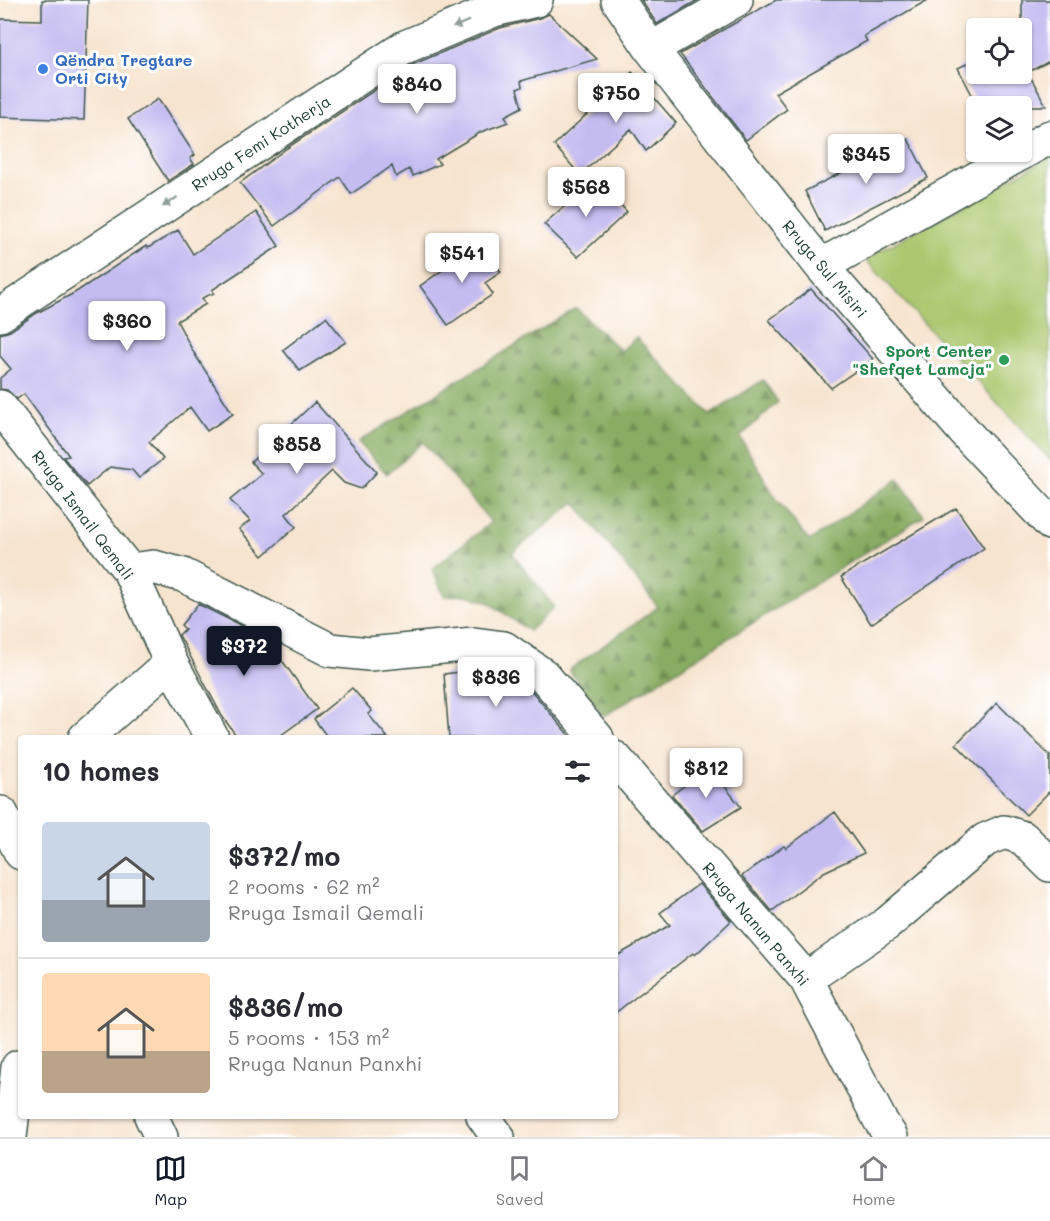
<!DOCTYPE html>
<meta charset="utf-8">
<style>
body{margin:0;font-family:Mali,sans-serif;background:#f2f2f3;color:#2b2b33;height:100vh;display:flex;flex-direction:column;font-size:22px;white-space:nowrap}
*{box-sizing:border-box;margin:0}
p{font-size:20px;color:#7c7c81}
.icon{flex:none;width:33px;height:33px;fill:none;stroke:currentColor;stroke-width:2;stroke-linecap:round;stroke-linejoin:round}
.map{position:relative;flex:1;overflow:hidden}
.details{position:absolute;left:18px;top:735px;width:600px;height:384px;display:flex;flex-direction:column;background:#fff;border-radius:6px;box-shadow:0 2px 4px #0004}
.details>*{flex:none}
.buttons{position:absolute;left:966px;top:18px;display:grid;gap:12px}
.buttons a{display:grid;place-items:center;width:66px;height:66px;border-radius:6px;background:#fff;box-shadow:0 2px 4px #0004;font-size:30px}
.price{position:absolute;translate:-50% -51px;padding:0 14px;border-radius:6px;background:#fff;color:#222;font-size:20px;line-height:39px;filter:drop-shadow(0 2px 3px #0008)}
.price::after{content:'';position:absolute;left:50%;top:36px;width:18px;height:14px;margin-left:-9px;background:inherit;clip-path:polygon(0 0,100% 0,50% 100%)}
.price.current{background:#111827;color:#fff}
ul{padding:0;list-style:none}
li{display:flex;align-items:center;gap:18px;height:150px;padding:0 24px}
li+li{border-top:2px solid #e1e1e2}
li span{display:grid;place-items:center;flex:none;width:168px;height:120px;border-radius:6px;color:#555}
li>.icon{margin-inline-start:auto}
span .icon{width:72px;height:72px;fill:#fffc;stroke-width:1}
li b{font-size:26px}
h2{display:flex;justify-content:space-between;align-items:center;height:72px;padding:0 24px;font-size:26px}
.dock{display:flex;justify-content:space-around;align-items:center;height:84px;border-top:2px solid #e1e1e2;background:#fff;font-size:16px;color:#7c7c81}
.dock a{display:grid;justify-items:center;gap:3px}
.dock .current{color:#111827}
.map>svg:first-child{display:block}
.forest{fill:url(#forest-firs);stroke:#54744b;stroke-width:1.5}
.pitch{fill:#abc870;stroke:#658252;stroke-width:1.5}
.building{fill:#c4bcf1}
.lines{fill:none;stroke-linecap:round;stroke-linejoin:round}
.minor-casing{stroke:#3f564b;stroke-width:36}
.minor{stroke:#fff;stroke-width:33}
.oneway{fill:#8f9e9a}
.shop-dot{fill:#3f7fe0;stroke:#fff;stroke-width:2}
.leisure-dot{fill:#2e9e5b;stroke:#fff;stroke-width:2}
.labels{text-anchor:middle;stroke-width:6;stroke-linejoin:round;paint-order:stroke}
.shop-label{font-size:16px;font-weight:bold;fill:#366cbe;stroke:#fff;text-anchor:start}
.street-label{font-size:16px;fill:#1f3d34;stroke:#fff}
.leisure-label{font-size:16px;font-weight:bold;fill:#27864d;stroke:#fff;text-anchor:end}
</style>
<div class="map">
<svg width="1050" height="1137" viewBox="0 0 1050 1137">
<defs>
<pattern id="forest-firs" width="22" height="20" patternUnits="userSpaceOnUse" patternTransform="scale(1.5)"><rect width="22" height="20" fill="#88ac62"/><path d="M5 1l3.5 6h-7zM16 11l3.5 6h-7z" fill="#6f8d52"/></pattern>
</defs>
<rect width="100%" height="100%" fill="#fff"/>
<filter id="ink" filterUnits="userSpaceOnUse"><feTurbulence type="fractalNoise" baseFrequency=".0167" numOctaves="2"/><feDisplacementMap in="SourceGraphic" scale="12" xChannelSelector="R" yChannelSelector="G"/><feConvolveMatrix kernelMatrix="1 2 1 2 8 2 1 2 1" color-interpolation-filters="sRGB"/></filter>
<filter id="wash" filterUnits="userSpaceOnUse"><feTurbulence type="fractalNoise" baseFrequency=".008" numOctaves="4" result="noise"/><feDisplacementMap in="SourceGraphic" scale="24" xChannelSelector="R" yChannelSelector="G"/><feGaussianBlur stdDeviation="1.35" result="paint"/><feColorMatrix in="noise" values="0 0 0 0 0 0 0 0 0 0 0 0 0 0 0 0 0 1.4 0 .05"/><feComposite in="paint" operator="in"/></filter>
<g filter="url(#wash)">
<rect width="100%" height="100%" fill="#f7e4cf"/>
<path class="forest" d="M576,308l45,43 15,-14 74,78 53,-35 15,22 -38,35 35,60 34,44 89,-62 26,37 -320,200 -35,-46 89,-63 -83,-105 -63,51 42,54 -25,24 -41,-29 -21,-7 -23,1 -12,-27 59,-47 -68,-80 -36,32 -29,-32z"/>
<path class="pitch" d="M1050,157v303l-185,-201z"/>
<g id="blocks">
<path class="building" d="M42,0h46l-4,120 -84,-3v-98l42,1z
M641,0h57l-41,24z
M776,0h152l-64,36 3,5 -92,52 12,16 -41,31 -66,-86z
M1022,0h28v61l-22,11 18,34h-68l-20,-38 18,-9v15h46z
M549,14l48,45 -76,22 1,6 -5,2 5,18 -17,9 3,6 -27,10 -45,27 4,5 -27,12 -4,-7 -13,8 -4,-11 -41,28 -11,-17 -66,49 -34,-43 47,-35 127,-84 86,-36 40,-10z
M632,72l44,51 -30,28 -15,-22 -51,46 -26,-30z
M158,99l37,56 -5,3 4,6 -26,17 -40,-62z
M908,139l20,39 -103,53 -20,-40z
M597,178l30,34 -49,45 -34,-33z
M256,212l23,34 -67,44 2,3 -12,5 4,6 -29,17 17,32 39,61 -26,17 -17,-24 -41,35 14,17 -24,19 -7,-8 -22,-3 -23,19 -24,-29 6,-1 -45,-62 -7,5 -10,-9 -7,-1v-11l11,-9 -11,-13v-22l10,-3 27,-18 39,-21 70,-46 2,2 30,-18 15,24z
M481,243l20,29 -16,11 8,11 -45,31 -28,-39z
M811,289l62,70 -42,29 -62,-68z
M326,317l20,25 -46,29 -17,-21z
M315,402l62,70 -16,17 -17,-6 -12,-12 -46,43 10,13 -33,29 -24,-27 11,-8 -20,-21 32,-26 -11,-12z
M956,508l28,40 -113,76 -30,-47z
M198,604l46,23 40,36 33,46 -40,29h-39l-16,-22 -43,-81 6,-6 -4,-4z
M477,670l22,3 16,6 15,10 41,49h-122l-5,-64z
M352,688l20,23 -4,3 20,24h-60l-14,-19z
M997,703l53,53v35l-24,24 -70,-71z
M709,766l32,41 -38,24 -31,-36z
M835,812l29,41 -40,19 -52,39 -30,-35 42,-30 2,2z
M699,884l32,37 -36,34 -2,-2 -78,60v-56l55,-32 -10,-12z"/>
</g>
</g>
<g filter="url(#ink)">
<use href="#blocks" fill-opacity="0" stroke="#3f564b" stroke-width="1.5"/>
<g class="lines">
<defs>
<path id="minor" d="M618,0l33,49 170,217 150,173 79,84
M651,49l85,-49
M821,266l229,-129
M0,315l405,-268 89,-37 42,-10
M0,407l129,163 42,93
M129,570l24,-3 30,8 147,75 39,4 105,-10 30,4 39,27 54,63
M85,738l86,-75 41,75
M615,758l191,221 74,141 11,17
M1,813l20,40
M806,979l82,-56 97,-83 19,-8 19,6 27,27
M151,1116l10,21
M483,1116l15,21
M10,1137l8,-70"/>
</defs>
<use href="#minor" class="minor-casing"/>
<use href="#minor" class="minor"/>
</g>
<defs><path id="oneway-solid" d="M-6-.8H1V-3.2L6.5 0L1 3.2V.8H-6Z" transform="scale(1.5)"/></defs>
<g class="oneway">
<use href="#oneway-solid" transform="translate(461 24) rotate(157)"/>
<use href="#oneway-solid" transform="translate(170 202) rotate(147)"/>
</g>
</g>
<circle class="shop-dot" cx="43" cy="69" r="6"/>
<circle class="leisure-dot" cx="1004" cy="360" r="6"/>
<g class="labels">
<g class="shop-label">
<text x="55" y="66">Qëndra Tregtare<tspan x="55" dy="18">Orti City</tspan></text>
</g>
<g class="street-label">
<text transform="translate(261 143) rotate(-33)" y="6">Rruga Femi Kotherja</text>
<text transform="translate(825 269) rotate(50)" y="6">Rruga Sul Misiri</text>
<text transform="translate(83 515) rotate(53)" y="6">Rruga Ismail Qemali</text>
<text transform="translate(756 924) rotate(50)" y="6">Rruga Nanun Panxhi</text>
</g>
<g class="leisure-label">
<text x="992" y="357">Sport Center<tspan x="992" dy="18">"Shefqet Lamcja"</tspan></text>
</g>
</g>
</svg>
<div class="buttons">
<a><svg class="icon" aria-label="locate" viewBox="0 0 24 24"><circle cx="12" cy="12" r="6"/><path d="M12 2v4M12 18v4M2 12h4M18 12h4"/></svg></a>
<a><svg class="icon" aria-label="layers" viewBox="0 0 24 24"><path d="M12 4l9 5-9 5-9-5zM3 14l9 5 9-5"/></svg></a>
</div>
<b class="price" style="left:417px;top:115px">$840</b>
<b class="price" style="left:616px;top:124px">$750</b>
<b class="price" style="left:866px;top:185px">$345</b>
<b class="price" style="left:586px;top:218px">$568</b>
<b class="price" style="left:462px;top:284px">$541</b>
<b class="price" style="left:127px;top:352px">$360</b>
<b class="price" style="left:297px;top:475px">$858</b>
<b class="price current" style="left:244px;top:677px">$372</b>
<b class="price" style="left:496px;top:708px">$836</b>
<b class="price" style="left:706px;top:799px">$812</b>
<section class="details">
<h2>10 homes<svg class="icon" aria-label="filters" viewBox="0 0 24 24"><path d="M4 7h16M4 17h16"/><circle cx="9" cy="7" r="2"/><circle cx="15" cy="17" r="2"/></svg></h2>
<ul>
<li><span style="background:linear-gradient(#c9d6e8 65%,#9aa5b1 0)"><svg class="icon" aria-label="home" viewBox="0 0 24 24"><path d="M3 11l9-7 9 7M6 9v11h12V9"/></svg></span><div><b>$372/mo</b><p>2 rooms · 62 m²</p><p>Rruga Ismail Qemali</p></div></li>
<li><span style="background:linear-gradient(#ffd9b3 65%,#b9a48a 0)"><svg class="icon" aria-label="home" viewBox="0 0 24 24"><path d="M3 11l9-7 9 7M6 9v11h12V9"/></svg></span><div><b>$836/mo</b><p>5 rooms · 153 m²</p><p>Rruga Nanun Panxhi</p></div></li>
</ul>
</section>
</div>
<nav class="dock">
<a class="current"><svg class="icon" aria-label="map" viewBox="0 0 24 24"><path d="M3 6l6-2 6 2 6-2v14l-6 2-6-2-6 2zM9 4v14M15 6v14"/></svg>Map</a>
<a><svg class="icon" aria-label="saved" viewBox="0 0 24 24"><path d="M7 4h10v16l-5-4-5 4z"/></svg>Saved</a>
<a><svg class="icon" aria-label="home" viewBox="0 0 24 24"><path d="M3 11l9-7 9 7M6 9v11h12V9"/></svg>Home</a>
</nav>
